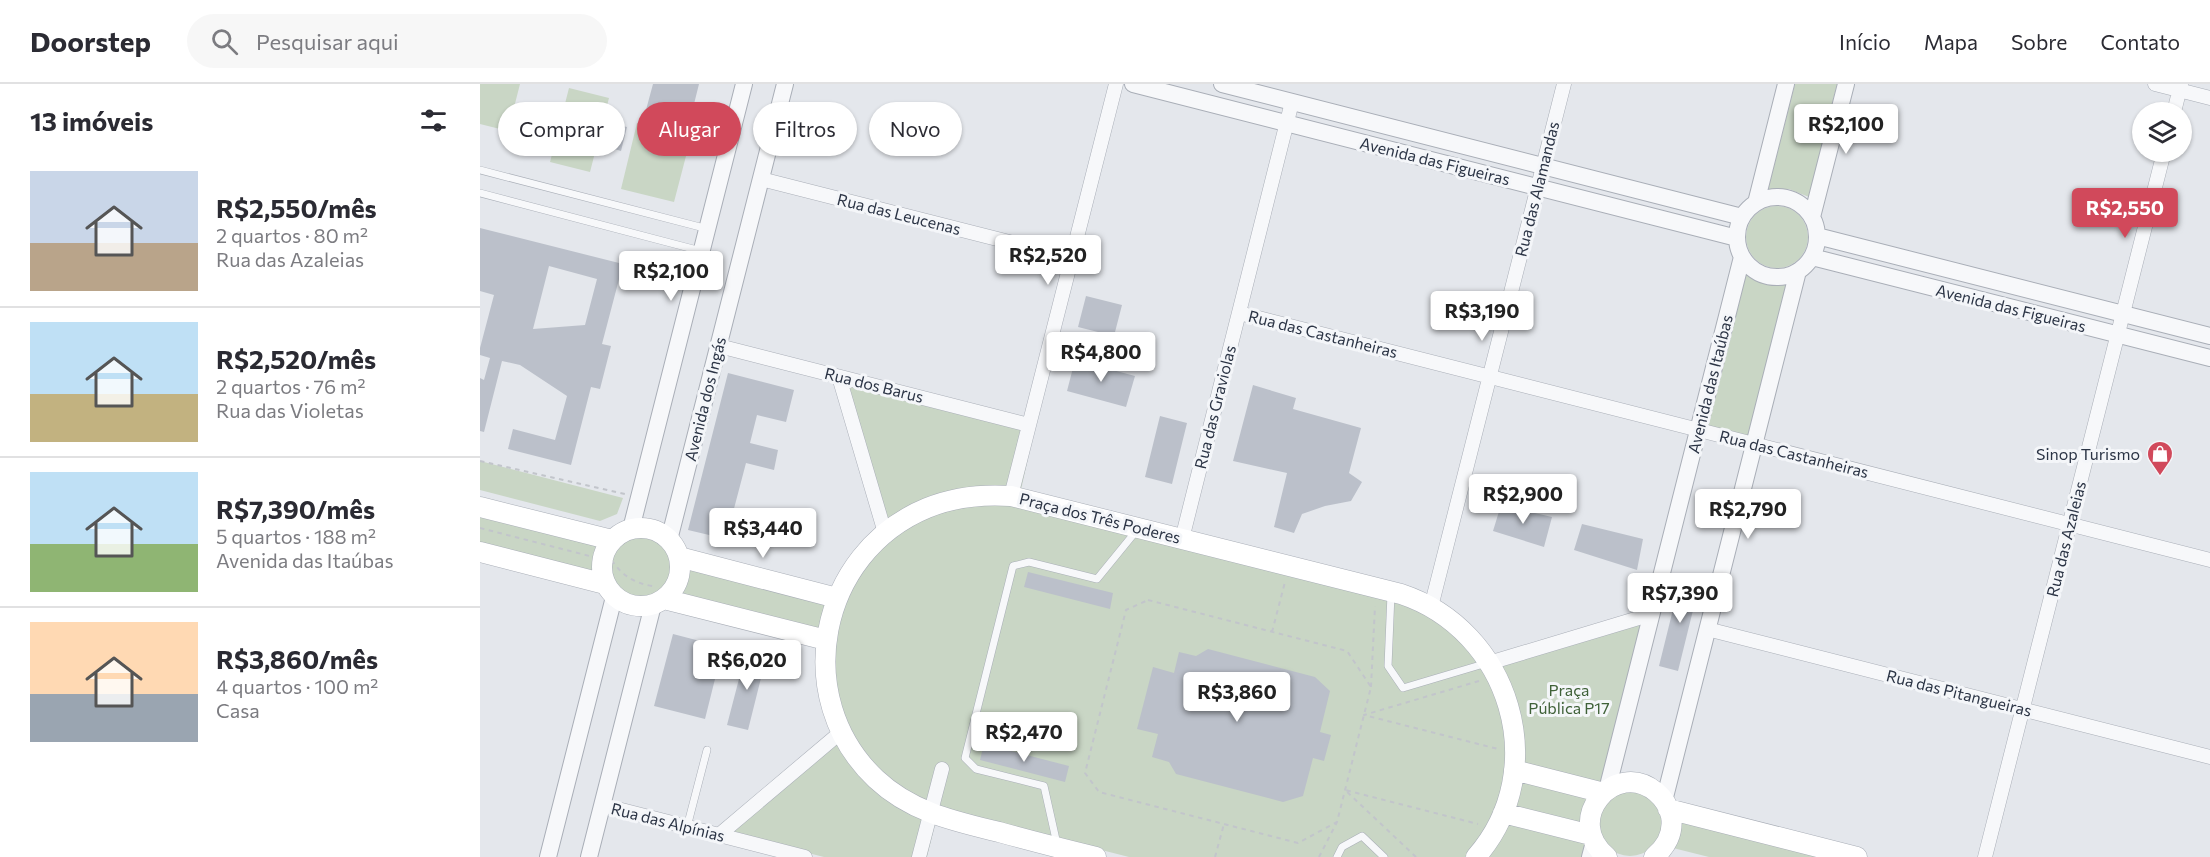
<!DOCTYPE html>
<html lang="pt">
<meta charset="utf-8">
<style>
body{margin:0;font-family:Commissioner,sans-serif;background:#f7f7f7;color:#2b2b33;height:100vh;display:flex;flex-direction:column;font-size:22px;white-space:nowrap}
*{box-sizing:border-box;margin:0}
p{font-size:20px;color:#7c7c81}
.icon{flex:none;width:33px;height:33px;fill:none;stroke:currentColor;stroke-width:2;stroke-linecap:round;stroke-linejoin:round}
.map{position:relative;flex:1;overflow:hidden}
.drawer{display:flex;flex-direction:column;background:#fff;width:480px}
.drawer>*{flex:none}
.hud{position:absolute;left:18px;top:18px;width:570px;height:54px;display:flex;gap:12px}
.controls{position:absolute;left:1652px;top:18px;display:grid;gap:12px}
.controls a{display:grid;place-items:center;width:60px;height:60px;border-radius:50%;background:#fff;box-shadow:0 2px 4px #0004;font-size:30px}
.price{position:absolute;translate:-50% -51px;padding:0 14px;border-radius:6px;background:#fff;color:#222;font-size:20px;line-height:39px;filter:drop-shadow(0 2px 3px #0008)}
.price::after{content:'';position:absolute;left:50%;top:36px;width:18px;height:14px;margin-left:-9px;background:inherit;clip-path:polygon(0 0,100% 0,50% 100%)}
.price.selected{background:#d1495b;color:#fff}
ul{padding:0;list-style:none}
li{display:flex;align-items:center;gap:18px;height:150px;padding:0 30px}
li+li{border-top:2px solid #e1e1e2}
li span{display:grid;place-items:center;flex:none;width:168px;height:120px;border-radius:0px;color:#555}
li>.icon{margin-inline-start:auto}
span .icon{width:72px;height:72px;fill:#fffc;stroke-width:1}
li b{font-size:26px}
h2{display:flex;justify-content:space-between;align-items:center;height:72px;padding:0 30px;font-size:26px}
.chip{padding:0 21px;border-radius:27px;background:#fff;box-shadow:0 2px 4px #0004;font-size:21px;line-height:54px}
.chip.selected{background:#d1495b;color:#fff}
header{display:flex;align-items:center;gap:36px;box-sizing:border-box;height:84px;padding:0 30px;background:#fff;border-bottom:2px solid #e1e1e2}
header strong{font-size:28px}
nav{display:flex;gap:33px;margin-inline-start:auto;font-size:21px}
.search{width:420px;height:54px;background:#f7f7f7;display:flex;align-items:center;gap:15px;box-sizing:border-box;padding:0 21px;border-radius:33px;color:#7c7c81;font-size:22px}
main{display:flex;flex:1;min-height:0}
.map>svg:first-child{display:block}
.green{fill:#c9d6c5}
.building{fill:#bbc0ca;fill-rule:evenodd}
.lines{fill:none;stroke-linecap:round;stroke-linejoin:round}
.service-casing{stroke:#a9aeb7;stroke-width:8}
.minor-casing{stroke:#a9aeb7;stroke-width:15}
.tertiary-casing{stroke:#a9aeb7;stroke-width:18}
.secondary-casing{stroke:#a9aeb7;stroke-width:21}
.path{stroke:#c2c5cb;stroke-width:2;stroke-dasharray:4.5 4.5;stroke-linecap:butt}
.service{stroke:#f7f8fa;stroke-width:7}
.minor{stroke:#f7f8fa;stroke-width:14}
.tertiary{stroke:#f7f8fa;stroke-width:16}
.secondary{stroke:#fff;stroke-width:20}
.labels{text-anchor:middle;stroke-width:6;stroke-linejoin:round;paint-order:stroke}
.street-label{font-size:16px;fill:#2b3445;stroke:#f4f6f9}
.poi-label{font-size:16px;fill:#2b3445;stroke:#f4f6f9;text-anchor:end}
.park-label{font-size:16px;fill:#3f6138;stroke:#f4f6f9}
</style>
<header>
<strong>Doorstep</strong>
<div class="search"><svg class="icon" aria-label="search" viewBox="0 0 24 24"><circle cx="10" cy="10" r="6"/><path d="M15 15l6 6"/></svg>Pesquisar aqui</div>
<nav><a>Início</a><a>Mapa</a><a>Sobre</a><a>Contato</a></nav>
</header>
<main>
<section class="drawer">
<h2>13 imóveis<svg class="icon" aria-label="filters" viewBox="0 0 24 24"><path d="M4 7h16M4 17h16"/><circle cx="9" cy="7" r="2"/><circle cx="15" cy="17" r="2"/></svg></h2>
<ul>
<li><span style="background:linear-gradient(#c9d6e8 60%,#b9a48a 0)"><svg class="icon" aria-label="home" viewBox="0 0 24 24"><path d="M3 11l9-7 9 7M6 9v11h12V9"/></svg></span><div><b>R$2,550/mês</b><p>2 quartos · 80 m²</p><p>Rua das Azaleias</p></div></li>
<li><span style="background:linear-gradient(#bfe0f5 60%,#c2b280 0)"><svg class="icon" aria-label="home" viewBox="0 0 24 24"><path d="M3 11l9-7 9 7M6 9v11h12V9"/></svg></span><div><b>R$2,520/mês</b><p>2 quartos · 76 m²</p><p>Rua das Violetas</p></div></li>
<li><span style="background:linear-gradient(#bfe0f5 60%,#8fb573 0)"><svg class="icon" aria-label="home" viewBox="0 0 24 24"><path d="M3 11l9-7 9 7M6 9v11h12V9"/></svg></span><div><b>R$7,390/mês</b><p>5 quartos · 188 m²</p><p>Avenida das Itaúbas</p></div></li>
<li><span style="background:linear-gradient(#ffd9b3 60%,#9aa5b1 0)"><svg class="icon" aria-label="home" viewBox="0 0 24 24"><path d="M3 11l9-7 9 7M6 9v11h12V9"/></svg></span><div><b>R$3,860/mês</b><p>4 quartos · 100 m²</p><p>Casa</p></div></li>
</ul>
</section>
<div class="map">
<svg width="1730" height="773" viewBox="0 0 1730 773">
<rect width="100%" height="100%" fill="#e4e7ec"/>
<path class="green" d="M0,0h40l-12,47 -28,-7z
M1315,0h42l-28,113 -20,-8 -21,1z
M89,4l40,10 -19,74 -40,-10z
M157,39l54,14 -17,65 -53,-13z
M1266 153a31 31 0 1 1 62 0a31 31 0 1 1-62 0Z
M1267,187c12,10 24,15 39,14l-38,152 -40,-10z
M367,299l187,48 -13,59 -134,31z
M0,377l143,37 -6,16 -17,7 -120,-31z
M489,420h42l383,97c16,8 35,14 50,24 6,5 11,11 16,16 60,58 60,155 5,216h-336l-184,-47 -49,-24 -29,-28 -21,-36 -11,-39 -1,-42 10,-38 20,-36 28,-29 37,-22z
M0,431l118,30 -5,15v13l-113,-29z
M129 483a32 32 0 1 1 64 0a32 32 0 1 1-64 0Z
M208,484l139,35 -7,27 -140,-35 7,-13z
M1161,539l-59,234h-95l36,-108 -1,-23 -5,-21 -17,-40z
M357,658c23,43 59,58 98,82l-8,33h-103l-94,-24z
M1118 740a32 32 0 1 1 64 0a32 32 0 1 1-64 0Z
M1199,736l144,37h-114l-36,-9z"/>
<path class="building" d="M173,0h46l-12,48 -44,-11z
M134,40l13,3 -6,24 -13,-4z
M0,144l143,36 -21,80 9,2 -11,43 -9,-2 -20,78 -63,-16 5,-20 42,11 12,-44 -47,-31 -18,-4 -18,71 -4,-1v-53l4,2 6,-22 -10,-3v-7l14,-53 -14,-4zM69,182l48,13 -12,46 -52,4z
M606,212l36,9 -8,31 -36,-9z
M595,276l60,16 -9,31 -59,-16z
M248,289l66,17 -8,32 -29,-7 -7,28 28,7 -4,20 -28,-7 -20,76 -38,-9z
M773,301l43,13 -3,11 68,19 -12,45 13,9 -11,19 -26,5 -23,8 -8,19 -20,-6 13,-54 -54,-12z
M680,332l27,7 -15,61 -27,-7z
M1021,421l51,12 -8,30 -51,-16z
M1102,440l61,15 -6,31 -63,-20z
M548,488l85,21 -3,16 -86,-22z
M1201,493l19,5 -22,89 -19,-5z
M193,550l50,13 -18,72 -51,-13z
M728,565l107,28 15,14 -10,41 11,3 -7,26 -11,-3 -10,38 -20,6 -107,-28 -7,-12 -17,-5 6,-23 -21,-5 16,-62 21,6 5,-21 17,4z
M266,568l20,6 -18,72 -21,-5z
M504,660l85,22 -4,16 -85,-22z"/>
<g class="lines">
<defs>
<path id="service" d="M0,86l228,59
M0,109l221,58
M911,510l-3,72 15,22 84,-25
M207,743l20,-77
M577,760l-13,-58 -68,-17 -11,-11 48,-192 16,-4 68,17 40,-49
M857,773l5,-10 20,-11 22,21"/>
<path id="minor" d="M1675,0l55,14
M1694,28l7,-28
M281,95l311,79
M759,229l971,247
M239,262l310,79
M359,293l46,156
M531,412l105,-412
M702,455l110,-437
M951,523l133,-523
M1227,545l503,128
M1009,579l163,-49
M122,721l203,52
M239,751l122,-103
M439,773l23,-88
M1505,773l179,-705"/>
<path id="tertiary" d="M653,0l604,154
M742,0l520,133
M1257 153a40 40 0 1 1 80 0a40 40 0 1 1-80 0Z
M1276,119l30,-119
M1332,133l34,-133
M1337,152l393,100
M1332,173l398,101
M151,445l113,-445
M189,456l116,-456
M1127,706l135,-533
M1184,717l134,-530
M68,773l66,-260
M109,773l64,-252
M1110,773l4,-15"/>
<path id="secondary" d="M0,423l132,33
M122 483a39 39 0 1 1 78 0a39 39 0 1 1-78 0Z
M0,468l125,32
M199,473l158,41
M184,515l162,41
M1034,686l90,23
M1188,725l189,48
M1023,729l88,22
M616,773c-33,-8 -65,-16 -97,-25 -45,-11 -88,-20 -123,-53 -86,-81 -58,-226 51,-271 27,-11 55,-14 84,-12l390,98c109,36 152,175 75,263
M1127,773c-45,-37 8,-99 49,-65 7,6 13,15 15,24 3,17 -5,31 -17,41"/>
</defs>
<use href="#service" class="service-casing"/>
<use href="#minor" class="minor-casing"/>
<use href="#tertiary" class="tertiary-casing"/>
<use href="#secondary" class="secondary-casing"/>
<path class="path" d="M0,377l145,33
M0,444l133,34c10,14 23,22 40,24
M668,516l199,51 24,36 -34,135 -39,21 -199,-51 -14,-19 41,-163z
M792,548l13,-50
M999,597l-115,34 134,34
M891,603l4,-81
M735,773l9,-33
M839,773l18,-35
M936,773l-71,-67 133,34"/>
<use href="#service" class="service"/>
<use href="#minor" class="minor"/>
<use href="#tertiary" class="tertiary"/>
<use href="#secondary" class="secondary"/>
</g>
<defs>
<symbol id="shop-pin" viewBox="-11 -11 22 30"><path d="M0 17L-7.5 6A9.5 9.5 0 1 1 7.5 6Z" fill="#d1495b" stroke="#f4f6f9"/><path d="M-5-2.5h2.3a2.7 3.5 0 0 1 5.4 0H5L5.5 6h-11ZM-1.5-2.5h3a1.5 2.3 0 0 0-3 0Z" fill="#fff"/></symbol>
</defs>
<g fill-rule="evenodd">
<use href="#shop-pin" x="1665" y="355" width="30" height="40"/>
</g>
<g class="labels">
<g class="street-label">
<text transform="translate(955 77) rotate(14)" y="6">Avenida das Figueiras</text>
<text transform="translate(1057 105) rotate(-76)" y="6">Rua das Alamandas</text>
<text transform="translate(419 130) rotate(14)" y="6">Rua das Leucenas</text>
<text transform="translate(1531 224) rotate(14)" y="6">Avenida das Figueiras</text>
<text transform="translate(843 250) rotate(14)" y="6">Rua das Castanheiras</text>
<text transform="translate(1230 300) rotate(-76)" y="6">Avenida das Itaúbas</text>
<text transform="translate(394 301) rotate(14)" y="6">Rua dos Barus</text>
<text transform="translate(225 315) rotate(-76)" y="6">Avenida dos Ingás</text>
<text transform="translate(735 323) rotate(-76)" y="6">Rua das Graviolas</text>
<text transform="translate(1314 370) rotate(14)" y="6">Rua das Castanheiras</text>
<text transform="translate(620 434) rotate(14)" y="6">Praça dos Três Poderes</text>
<text transform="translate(1586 455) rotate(-76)" y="6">Rua das Azaleias</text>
<text transform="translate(1479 609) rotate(14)" y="6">Rua das Pitangueiras</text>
<text transform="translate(188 738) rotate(14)" y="6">Rua das Alpínias</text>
</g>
<g class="poi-label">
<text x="1660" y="376">Sinop Turismo</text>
</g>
<g class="park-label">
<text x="1089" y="612">Praça<tspan x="1089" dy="18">Pública P17</tspan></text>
</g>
</g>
</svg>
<div class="controls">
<a><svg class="icon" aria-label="layers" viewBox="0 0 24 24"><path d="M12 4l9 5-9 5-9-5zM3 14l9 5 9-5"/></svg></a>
</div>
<b class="price" style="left:1366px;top:71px">R$2,100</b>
<b class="price selected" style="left:1645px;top:155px">R$2,550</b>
<b class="price" style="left:568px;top:202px">R$2,520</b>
<b class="price" style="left:191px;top:218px">R$2,100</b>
<b class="price" style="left:1002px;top:258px">R$3,190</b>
<b class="price" style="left:621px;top:299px">R$4,800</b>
<b class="price" style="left:1043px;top:441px">R$2,900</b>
<b class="price" style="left:1268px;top:456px">R$2,790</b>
<b class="price" style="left:283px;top:475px">R$3,440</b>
<b class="price" style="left:1200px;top:540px">R$7,390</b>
<b class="price" style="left:267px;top:607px">R$6,020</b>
<b class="price" style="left:757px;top:639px">R$3,860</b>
<b class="price" style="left:544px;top:679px">R$2,470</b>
<div class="hud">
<a class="chip">Comprar</a>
<a class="chip selected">Alugar</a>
<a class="chip">Filtros</a>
<a class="chip">Novo</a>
</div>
</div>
</main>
